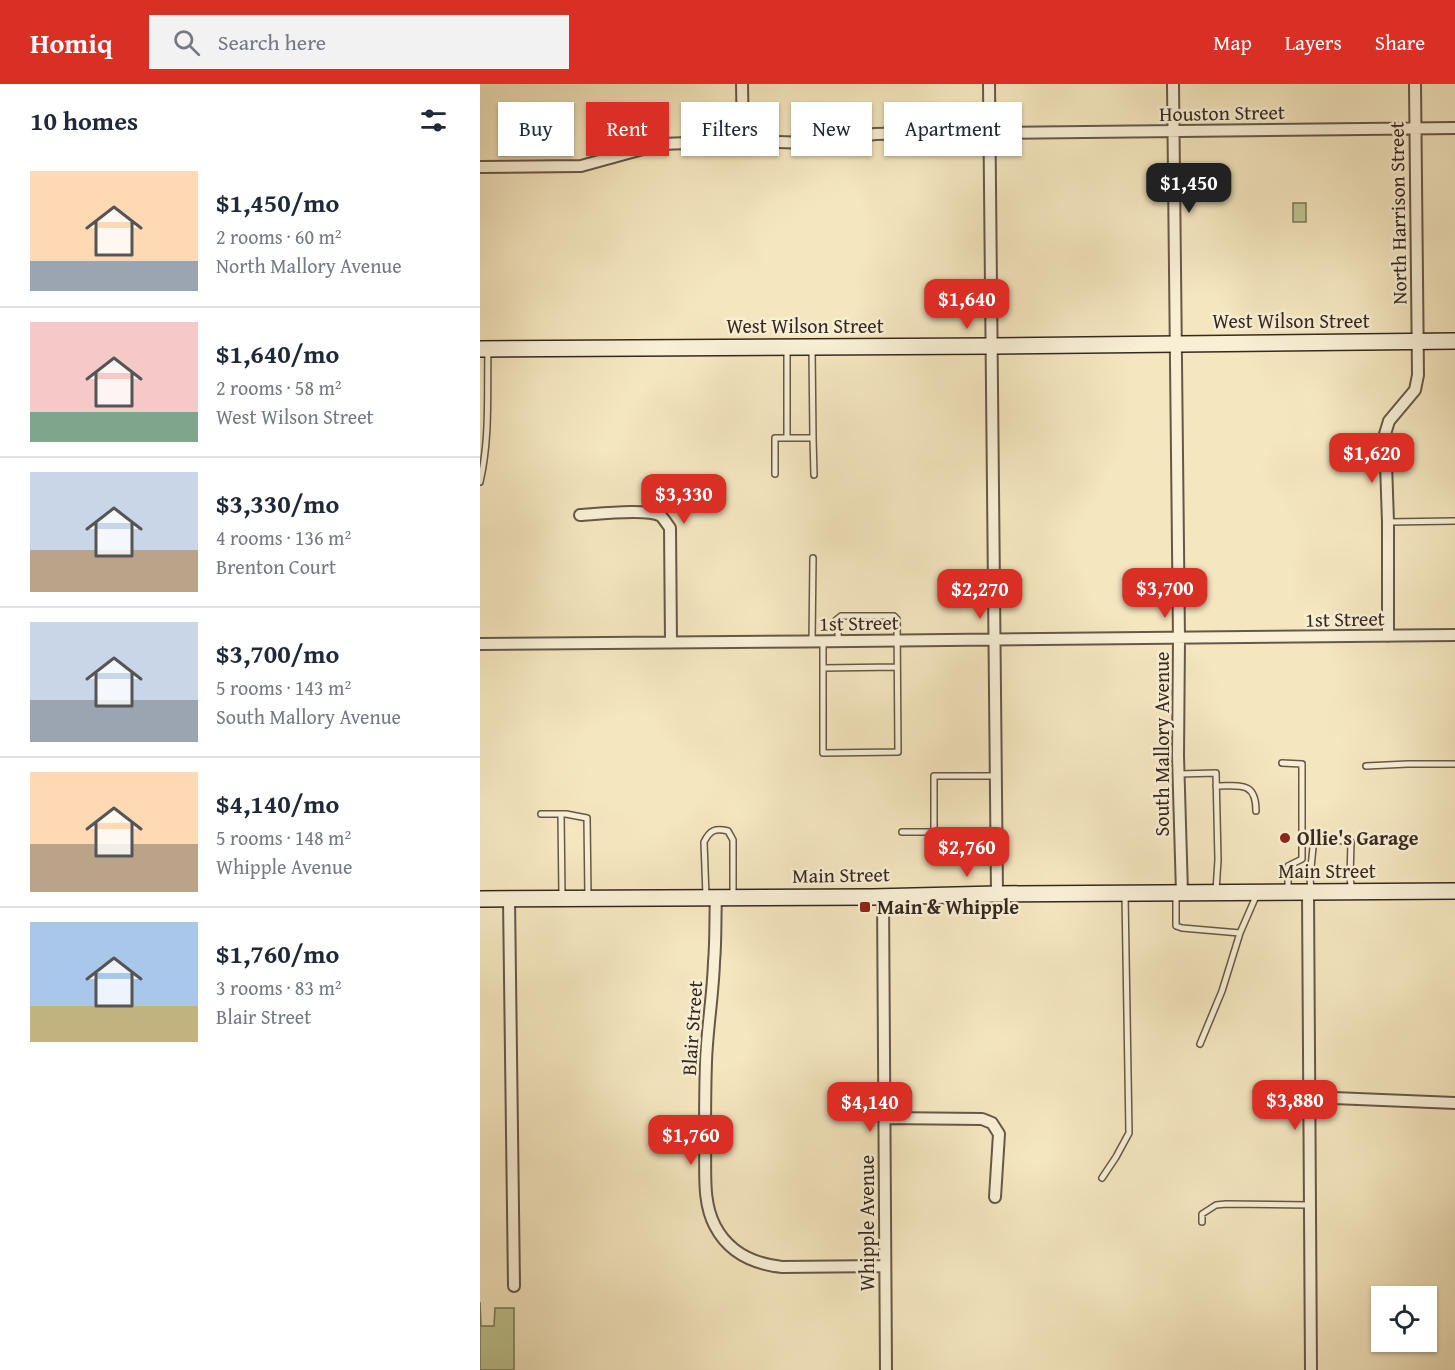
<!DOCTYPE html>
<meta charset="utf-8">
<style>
body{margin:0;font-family:"Gentium Book Plus",serif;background:#f2f2f3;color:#1f2937;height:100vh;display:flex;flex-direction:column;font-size:22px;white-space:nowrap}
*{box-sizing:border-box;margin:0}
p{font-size:20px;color:#747a83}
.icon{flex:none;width:33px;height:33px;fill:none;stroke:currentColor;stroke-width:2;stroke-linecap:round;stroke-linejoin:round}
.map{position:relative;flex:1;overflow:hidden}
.sheet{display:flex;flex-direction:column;background:#fff;width:480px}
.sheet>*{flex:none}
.hud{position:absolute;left:18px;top:18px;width:570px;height:54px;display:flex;gap:12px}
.fabs{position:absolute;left:891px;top:1202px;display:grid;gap:12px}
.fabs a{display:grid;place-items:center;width:66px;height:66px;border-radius:0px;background:#fff;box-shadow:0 2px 4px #0004;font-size:30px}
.price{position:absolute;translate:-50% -51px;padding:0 14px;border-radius:12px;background:#d93025;color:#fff;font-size:20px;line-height:39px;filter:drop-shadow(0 2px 3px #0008)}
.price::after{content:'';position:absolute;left:50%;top:36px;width:18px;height:14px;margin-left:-9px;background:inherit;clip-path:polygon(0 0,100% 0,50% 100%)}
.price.selected{background:#222;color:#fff}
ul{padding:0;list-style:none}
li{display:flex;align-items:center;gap:18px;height:150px;padding:0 30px}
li+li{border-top:2px solid #e0e1e3}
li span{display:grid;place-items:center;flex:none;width:168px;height:120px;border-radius:0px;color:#555}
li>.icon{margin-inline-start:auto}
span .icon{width:72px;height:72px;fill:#fffc;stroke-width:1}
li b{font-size:26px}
h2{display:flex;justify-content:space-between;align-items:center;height:72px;padding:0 30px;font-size:26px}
.chip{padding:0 21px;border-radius:0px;background:#fff;box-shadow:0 2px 4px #0004;font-size:21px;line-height:54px}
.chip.selected{background:#d93025;color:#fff}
header{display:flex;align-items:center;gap:36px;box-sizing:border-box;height:84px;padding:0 30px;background:#d93025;color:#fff}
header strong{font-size:28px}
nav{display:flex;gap:33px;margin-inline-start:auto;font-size:21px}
.search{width:420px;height:54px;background:#f2f2f3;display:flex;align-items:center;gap:15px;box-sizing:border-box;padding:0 21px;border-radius:0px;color:#747a83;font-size:22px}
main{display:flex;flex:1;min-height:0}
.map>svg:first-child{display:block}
.green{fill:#bec490;stroke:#7a7658;stroke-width:1.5}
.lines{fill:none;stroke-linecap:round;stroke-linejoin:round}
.lane-casing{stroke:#665847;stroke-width:8}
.street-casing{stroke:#665847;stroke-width:14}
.secondary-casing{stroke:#36291f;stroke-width:18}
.lane{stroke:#f8efd5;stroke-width:5}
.street{stroke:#f8efd5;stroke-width:10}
.secondary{stroke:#f8efd5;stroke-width:15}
.poi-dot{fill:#8f2418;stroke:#f8efd5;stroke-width:2}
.labels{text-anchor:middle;stroke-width:5;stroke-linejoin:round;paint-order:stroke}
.street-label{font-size:20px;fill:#36291f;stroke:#f8efd5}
.poi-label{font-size:20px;font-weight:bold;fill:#36291f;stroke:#f8efd5;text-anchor:start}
</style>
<header>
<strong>Homiq</strong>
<div class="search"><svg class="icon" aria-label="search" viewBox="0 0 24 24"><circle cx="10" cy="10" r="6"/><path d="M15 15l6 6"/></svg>Search here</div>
<nav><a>Map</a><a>Layers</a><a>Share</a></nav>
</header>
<main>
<section class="sheet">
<h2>10 homes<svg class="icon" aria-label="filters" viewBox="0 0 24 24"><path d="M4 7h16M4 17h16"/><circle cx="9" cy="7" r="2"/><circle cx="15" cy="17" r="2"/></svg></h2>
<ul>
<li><span style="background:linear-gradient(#ffd9b3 75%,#9aa5b1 0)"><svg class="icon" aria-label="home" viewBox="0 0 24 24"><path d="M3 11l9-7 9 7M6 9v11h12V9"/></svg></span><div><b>$1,450/mo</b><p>2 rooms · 60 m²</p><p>North Mallory Avenue</p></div></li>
<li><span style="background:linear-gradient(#f6c9c9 75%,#7fa58c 0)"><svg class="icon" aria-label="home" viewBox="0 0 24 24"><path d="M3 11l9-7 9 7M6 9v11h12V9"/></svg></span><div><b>$1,640/mo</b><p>2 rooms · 58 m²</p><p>West Wilson Street</p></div></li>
<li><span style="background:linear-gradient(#c9d6e8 65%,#b9a48a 0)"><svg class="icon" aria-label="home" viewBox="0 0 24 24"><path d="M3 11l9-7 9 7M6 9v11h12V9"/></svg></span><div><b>$3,330/mo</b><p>4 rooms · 136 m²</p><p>Brenton Court</p></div></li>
<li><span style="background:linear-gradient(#c9d6e8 65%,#9aa5b1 0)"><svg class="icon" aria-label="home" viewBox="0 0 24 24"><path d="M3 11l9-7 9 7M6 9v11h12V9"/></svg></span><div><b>$3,700/mo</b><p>5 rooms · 143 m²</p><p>South Mallory Avenue</p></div></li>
<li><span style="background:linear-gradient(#ffd9b3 60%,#b9a48a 0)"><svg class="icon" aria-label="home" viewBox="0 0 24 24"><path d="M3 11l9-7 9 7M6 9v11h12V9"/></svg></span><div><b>$4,140/mo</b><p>5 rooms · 148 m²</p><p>Whipple Avenue</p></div></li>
<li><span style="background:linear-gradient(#a9c7e8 70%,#c2b280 0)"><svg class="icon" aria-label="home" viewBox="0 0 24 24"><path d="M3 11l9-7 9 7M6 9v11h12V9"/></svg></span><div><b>$1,760/mo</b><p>3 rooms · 83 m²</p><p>Blair Street</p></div></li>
</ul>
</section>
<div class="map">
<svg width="975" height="1286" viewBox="0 0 975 1286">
<rect width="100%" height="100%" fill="#f4e6bf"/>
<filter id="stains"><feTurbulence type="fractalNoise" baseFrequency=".00333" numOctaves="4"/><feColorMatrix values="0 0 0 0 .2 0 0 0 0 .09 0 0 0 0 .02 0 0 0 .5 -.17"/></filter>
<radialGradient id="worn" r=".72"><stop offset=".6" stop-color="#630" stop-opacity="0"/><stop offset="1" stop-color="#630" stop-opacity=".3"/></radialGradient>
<path class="green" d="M813,119h13v19h-13z
M0,1218l1,24h13l1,-18h19v62h-34z"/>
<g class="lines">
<defs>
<path id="lane" d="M307,264v90h26
M332,265l1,89 1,37
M295,390v-36h12
M0,398c10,-43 7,-89 8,-132
M908,438l67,-1
M332,557l1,-83
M343,557v112l75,-1 -1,-133 -3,-3h-53l-5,4 3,21
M343,584l74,-1
M802,679l20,1v95l-14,7v25
M886,682l42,-2h47
M699,690l37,-1 2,87 -2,31
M736,702c24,0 40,-5 40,25
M61,730h25l21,4 1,79
M81,730l1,82
M422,748h32v-56h62
M831,807l-1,-13 4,-41 37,5 -1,36 2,13
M696,811v31l6,2 58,5
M226,812l-2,-54c6,-12 11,-14 24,-11l5,9v55
M720,960l22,-53 18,-58 17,-39
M622,1094l14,-21 13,-24 -4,-238
M722,1138v-8l14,-9 10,-1 83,1"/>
<path id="street" d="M262,0l1,57
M509,0l8,810
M693,0l6,555 -1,117 4,137
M0,83l101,-1 80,-22 82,-3 66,2 66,-9 95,-2 20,1 465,-5
M100,431c17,-1 68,-7 81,1 3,3 6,8 9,12l1,114
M908,552v-114l-3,-88 4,-13 26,-31 3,-15 -3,-291
M0,560c325,-3 650,-4 975,-9
M828,809l3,477
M403,812l3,474
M236,813c-1,22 0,43 -2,65 -1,33 -7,67 -8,100 -1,28 -1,56 -1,83 1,27 -3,56 10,81 14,27 39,38 67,41l103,-1
M29,815l5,387
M829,1013l146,6
M404,1034l98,1 10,4 7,11 -4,63"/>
<path id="secondary" d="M0,265l512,-3 463,-5
M0,815l392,-2 125,-3 458,-3"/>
</defs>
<use href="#lane" class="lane-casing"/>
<use href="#street" class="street-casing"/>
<use href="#secondary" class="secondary-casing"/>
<use href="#lane" class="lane"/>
<use href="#street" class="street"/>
<use href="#secondary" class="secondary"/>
</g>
<g class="poi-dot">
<circle cx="805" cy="754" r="6"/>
<rect x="379" y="817" width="12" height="12" rx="3"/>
</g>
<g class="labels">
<g class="street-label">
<text transform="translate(742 29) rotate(-1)" y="7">Houston Street</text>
<text transform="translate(918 129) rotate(-91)" y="7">North Harrison Street</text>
<text x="811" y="244">West Wilson Street</text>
<text x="325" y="249">West Wilson Street</text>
<text transform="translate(865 535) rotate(-1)" y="7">1st Street</text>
<text transform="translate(379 539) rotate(-1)" y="7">1st Street</text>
<text transform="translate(682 660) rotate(-90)" y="7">South Mallory Avenue</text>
<text x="847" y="794">Main Street</text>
<text transform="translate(361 791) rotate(-1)" y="7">Main Street</text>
<text transform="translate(212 944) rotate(-86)" y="7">Blair Street</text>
<text transform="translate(387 1139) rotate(-90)" y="7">Whipple Avenue</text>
</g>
<g class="poi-label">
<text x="817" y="761">Ollie's Garage</text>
<text x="397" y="830">Main &amp; Whipple</text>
</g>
</g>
<rect width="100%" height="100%" filter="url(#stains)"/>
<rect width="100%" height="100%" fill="url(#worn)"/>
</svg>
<div class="fabs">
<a><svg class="icon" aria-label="locate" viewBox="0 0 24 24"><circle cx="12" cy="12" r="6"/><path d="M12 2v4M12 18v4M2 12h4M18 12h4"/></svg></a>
</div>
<b class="price selected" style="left:709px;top:130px">$1,450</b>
<b class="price" style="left:487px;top:246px">$1,640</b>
<b class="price" style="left:892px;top:400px">$1,620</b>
<b class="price" style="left:204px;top:441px">$3,330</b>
<b class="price" style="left:685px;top:535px">$3,700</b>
<b class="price" style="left:500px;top:536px">$2,270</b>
<b class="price" style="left:487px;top:794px">$2,760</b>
<b class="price" style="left:815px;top:1047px">$3,880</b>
<b class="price" style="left:390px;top:1049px">$4,140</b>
<b class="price" style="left:211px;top:1082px">$1,760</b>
<div class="hud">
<a class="chip">Buy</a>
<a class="chip selected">Rent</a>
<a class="chip">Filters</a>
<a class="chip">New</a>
<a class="chip">Apartment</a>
</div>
</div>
</main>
